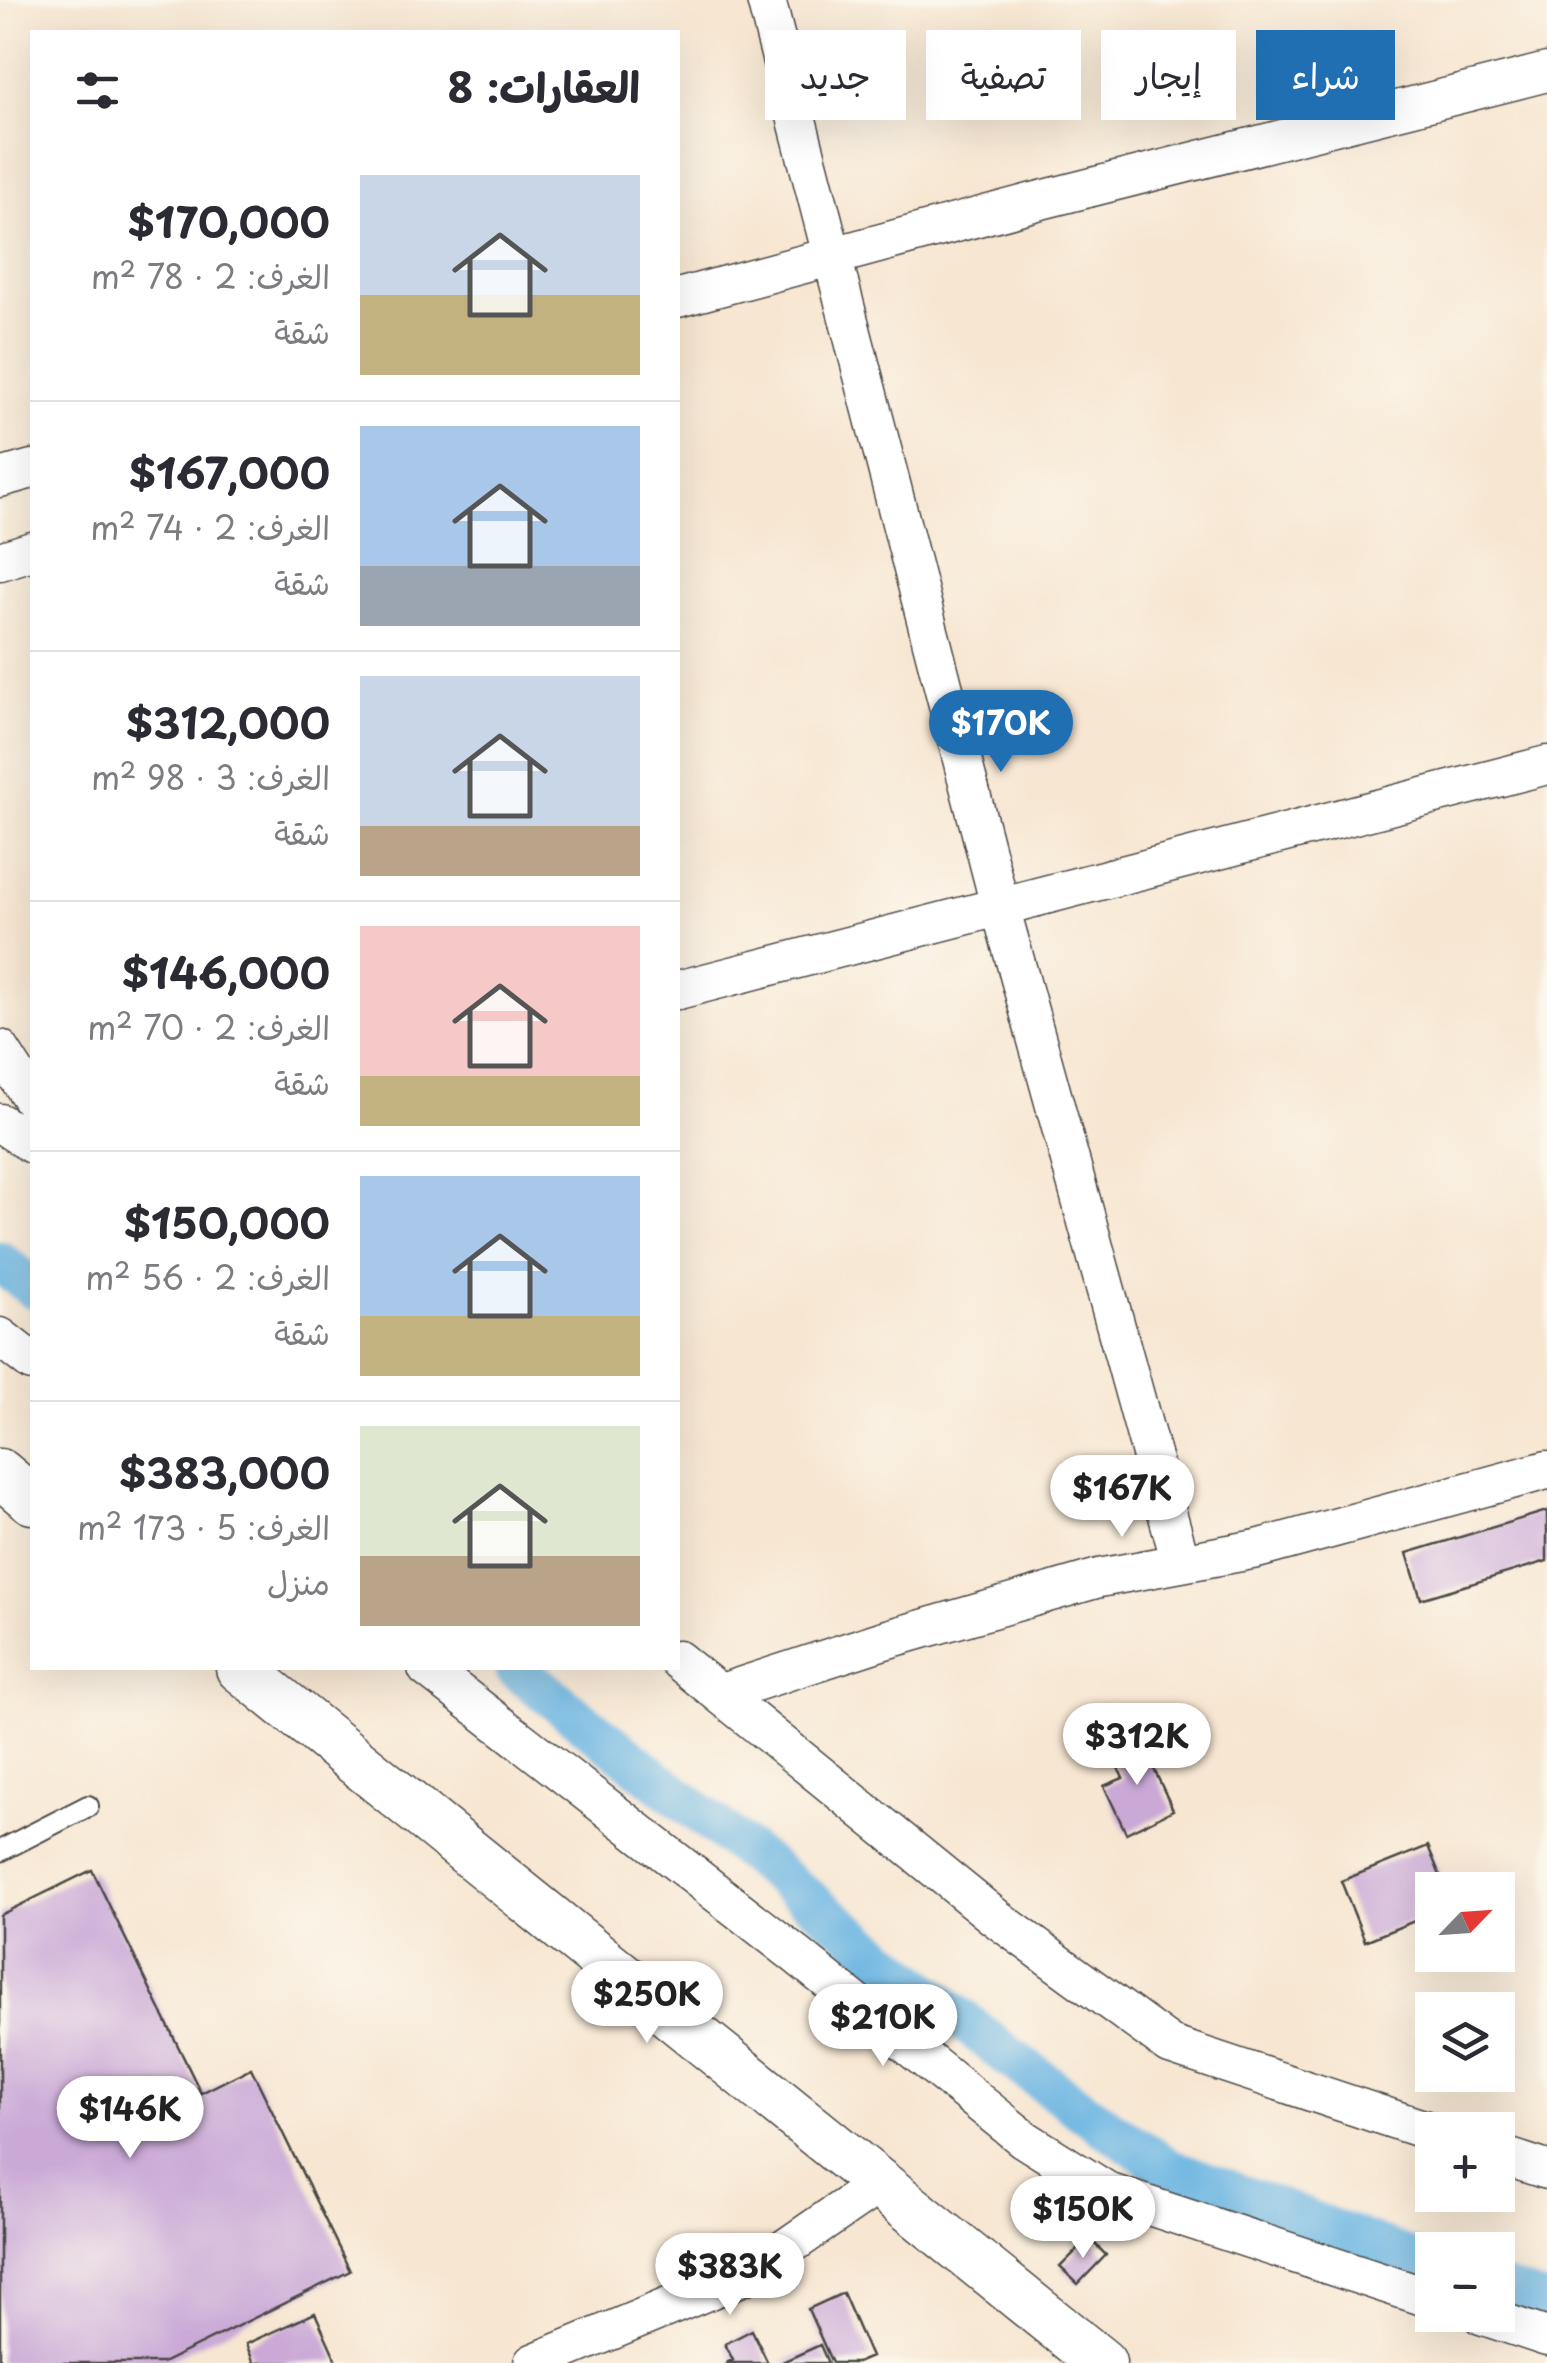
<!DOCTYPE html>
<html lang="ar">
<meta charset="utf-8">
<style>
body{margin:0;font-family:"Playpen Sans","Playpen Sans Arabic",sans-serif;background:#f2f2f3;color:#2b2b33;direction:rtl;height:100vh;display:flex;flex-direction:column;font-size:38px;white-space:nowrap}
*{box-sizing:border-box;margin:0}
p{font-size:32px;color:#7c7c81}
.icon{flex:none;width:55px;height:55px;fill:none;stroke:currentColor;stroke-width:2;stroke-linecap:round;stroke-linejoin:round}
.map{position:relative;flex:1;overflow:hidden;direction:ltr}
.side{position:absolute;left:30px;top:30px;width:650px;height:1640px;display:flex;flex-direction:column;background:#fff;border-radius:0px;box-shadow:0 10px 40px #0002;direction:rtl}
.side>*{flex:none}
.hud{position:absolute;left:710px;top:30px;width:685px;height:90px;direction:rtl;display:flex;gap:20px}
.needle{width:65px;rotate:65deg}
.controls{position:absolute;left:1415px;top:1872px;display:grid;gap:20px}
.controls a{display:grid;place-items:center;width:100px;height:100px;border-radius:0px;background:#fff;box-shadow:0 10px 40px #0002;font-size:50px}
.price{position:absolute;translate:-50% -85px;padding:0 22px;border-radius:35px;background:#fff;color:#222;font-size:32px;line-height:65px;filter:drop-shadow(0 2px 5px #0008)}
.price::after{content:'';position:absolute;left:50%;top:60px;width:30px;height:22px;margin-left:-15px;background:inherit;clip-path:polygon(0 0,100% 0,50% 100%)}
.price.selected{background:#1f6fb2;color:#fff}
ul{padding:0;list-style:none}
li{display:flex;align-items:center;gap:30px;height:250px;padding:0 40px}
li+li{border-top:2px solid #e1e1e2}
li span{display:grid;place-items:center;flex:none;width:280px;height:200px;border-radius:0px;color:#555}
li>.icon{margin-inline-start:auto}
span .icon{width:120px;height:120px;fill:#fffc;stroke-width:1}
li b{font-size:42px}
h2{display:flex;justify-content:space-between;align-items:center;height:120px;padding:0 40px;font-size:42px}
.tag{padding:0 35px;border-radius:0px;background:#fff;box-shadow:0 10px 40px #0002;font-size:35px;line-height:90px}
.tag.selected{background:#1f6fb2;color:#fff}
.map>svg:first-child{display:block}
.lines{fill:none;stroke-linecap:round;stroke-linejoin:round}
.canal{stroke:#68b3e1;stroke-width:42}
.building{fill:#caa9d7}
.service-casing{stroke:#4a4744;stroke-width:24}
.minor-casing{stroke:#4a4744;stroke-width:41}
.tertiary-casing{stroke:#4a4744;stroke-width:51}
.service{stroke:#fff;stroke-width:20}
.minor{stroke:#fff;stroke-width:38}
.tertiary{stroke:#fff;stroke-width:48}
</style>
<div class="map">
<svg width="1547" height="2363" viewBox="0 0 1547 2363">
<rect width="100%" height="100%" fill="#fbf7ec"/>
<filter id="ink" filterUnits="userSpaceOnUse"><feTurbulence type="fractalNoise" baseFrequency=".01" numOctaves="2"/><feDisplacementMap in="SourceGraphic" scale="20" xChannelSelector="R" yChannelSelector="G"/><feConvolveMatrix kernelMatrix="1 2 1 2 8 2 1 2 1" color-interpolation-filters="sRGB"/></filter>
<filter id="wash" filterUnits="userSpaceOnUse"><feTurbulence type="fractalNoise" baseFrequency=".0048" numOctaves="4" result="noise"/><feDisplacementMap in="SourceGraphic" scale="40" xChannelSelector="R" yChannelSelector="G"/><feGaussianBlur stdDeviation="2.25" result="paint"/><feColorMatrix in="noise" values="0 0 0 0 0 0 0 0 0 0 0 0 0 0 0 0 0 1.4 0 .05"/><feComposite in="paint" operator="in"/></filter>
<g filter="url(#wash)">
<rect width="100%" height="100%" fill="#f7e6d1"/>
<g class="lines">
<path class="canal" d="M0,1262l32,25
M515,1668l493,388 98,71 62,41 264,99
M1498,2289l49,16"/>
</g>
<g id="blocks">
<path class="building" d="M1547,1511v50l-126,38 -14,-46z
M1139,1737l34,73 -47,23 -22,-47 19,-8 -13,-27z
M1428,1846l18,44h-14v24l-67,27 -24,-60z
M92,1870l109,223 50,-25 99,203 -188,92h-162v-448z
M1089,2238l17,17 -28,29 -18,-17z
M843,2293l28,64 -14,6h-25l-24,-54z
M315,2313l22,49 -83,1 -8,-19z
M752,2330l16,33h-42l7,-3 -8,-16z
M820,2345l8,18h-48z"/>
</g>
</g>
<g filter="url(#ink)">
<use href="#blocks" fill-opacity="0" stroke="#4a4744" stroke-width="2.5"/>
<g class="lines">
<defs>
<path id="service" d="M0,1851l88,-45"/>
<path id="minor" d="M766,0l234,906 181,657
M678,298l359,-97 510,-129
M0,478l32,-9
M0,561l32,-10
M678,990l869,-225
M0,1049l32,50
M0,1123l32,21
M0,1337l32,25
M678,1660l318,258 174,127 262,87
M427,1668l367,285 230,186 86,54 322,106
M721,1693l160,-52 218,-63 158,-29 290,-79
M1498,2154l49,16
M1481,2315l66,22
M533,2363l215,-89 131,-90"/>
<path id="tertiary" d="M0,1473l32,27
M240,1668l862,695"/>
</defs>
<use href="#service" class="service-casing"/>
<use href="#minor" class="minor-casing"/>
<use href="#tertiary" class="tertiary-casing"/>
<use href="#service" class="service"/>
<use href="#minor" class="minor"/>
<use href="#tertiary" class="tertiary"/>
</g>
</g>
</svg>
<div class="controls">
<a><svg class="needle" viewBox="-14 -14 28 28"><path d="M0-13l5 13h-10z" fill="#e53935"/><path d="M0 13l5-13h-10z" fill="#7c7c81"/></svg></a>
<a><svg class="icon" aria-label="layers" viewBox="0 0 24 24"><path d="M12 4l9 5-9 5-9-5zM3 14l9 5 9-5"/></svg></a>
<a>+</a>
<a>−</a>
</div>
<b class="price selected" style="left:1001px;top:775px">$170K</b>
<b class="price" style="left:1122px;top:1540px">$167K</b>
<b class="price" style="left:1137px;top:1788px">$312K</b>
<b class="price" style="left:647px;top:2046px">$250K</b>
<b class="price" style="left:883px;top:2069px">$210K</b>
<b class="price" style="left:130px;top:2161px">$146K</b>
<b class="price" style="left:1083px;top:2261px">$150K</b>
<b class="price" style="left:730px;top:2318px">$383K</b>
<div class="hud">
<a class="tag selected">شراء</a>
<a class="tag">إيجار</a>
<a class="tag">تصفية</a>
<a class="tag">جديد</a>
</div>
<section class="side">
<h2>العقارات: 8<svg class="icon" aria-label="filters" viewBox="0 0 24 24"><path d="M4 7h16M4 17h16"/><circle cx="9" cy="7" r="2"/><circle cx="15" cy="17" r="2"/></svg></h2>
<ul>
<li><span style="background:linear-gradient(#c9d6e8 60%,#c2b280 0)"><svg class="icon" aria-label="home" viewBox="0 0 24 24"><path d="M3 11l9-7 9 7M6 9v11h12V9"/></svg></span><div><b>$170,000</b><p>الغرف: 2 · 78 m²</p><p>شقة</p></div></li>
<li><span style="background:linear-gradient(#a9c7e8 70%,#9aa5b1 0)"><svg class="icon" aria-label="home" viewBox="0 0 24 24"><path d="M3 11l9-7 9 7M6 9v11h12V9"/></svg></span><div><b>$167,000</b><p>الغرف: 2 · 74 m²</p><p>شقة</p></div></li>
<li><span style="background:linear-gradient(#c9d6e8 75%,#b9a48a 0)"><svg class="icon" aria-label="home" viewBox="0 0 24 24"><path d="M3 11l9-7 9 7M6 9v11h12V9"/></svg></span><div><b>$312,000</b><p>الغرف: 3 · 98 m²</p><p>شقة</p></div></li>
<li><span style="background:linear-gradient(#f6c9c9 75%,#c2b280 0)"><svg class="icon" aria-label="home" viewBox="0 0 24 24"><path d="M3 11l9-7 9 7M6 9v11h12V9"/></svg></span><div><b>$146,000</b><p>الغرف: 2 · 70 m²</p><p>شقة</p></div></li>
<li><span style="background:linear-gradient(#a9c7e8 70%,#c2b280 0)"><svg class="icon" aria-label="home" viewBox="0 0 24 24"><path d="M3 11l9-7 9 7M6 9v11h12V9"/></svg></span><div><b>$150,000</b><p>الغرف: 2 · 56 m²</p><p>شقة</p></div></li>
<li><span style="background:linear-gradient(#dfe7d0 65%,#b9a48a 0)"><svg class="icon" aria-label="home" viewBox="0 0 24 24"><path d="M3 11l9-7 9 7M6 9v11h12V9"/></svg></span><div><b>$383,000</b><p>الغرف: 5 · 173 m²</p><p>منزل</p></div></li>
</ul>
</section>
</div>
